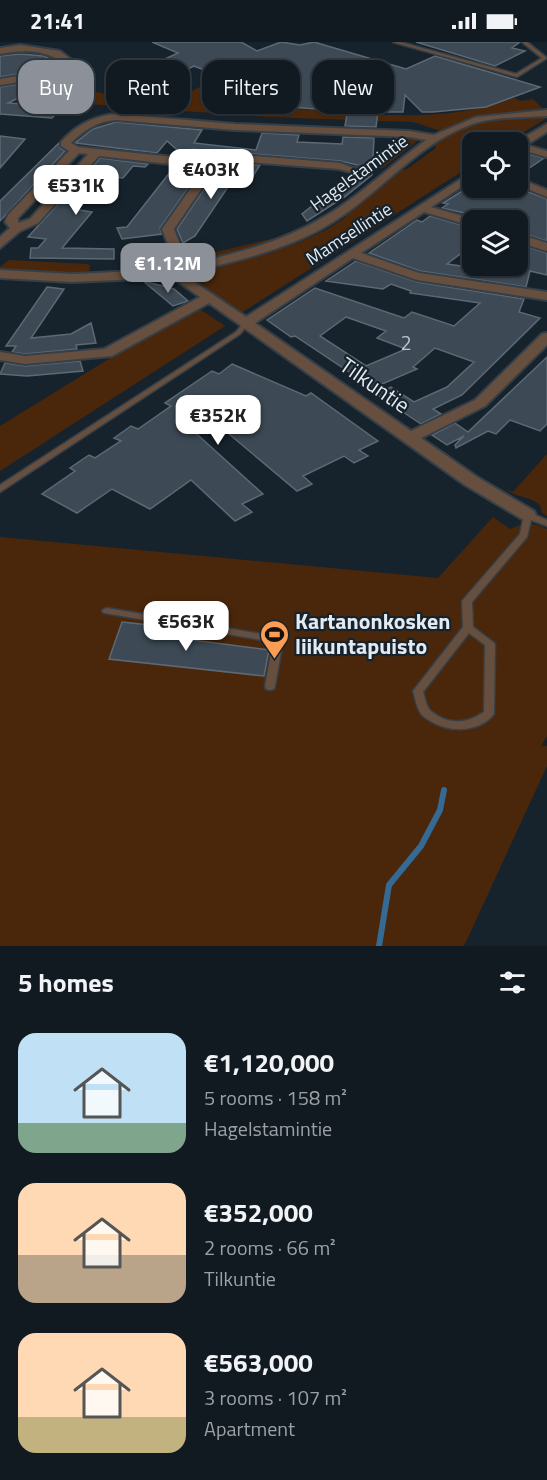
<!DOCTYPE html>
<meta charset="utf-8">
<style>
body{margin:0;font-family:"Titillium Web",sans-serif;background:#1a232a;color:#f1f3f6;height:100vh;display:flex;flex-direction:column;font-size:22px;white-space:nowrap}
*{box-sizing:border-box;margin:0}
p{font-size:20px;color:#9ca1a5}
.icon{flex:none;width:33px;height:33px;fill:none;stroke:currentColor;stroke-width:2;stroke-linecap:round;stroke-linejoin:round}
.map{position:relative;height:904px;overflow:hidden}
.panel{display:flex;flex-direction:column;background:#111a21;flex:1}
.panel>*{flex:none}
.top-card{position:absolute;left:18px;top:18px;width:512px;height:54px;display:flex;gap:12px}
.controls{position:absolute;left:462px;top:90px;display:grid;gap:12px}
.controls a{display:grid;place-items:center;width:66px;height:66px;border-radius:12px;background:#111a21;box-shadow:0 2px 4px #0004,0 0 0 2px #30383f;font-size:30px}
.price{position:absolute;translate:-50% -51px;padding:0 14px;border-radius:12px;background:#fff;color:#222;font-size:20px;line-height:39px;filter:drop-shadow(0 2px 3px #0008)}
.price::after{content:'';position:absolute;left:50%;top:36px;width:18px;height:14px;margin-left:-9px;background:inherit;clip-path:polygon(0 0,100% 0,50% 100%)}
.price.on{background:#8c9099;color:#fff}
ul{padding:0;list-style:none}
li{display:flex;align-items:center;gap:18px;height:150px;padding:0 18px}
li span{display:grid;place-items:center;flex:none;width:168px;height:120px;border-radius:18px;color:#555}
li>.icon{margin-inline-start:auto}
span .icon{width:72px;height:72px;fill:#fffc;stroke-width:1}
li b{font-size:26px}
h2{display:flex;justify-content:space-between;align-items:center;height:72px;padding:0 18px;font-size:26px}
.pill{padding:0 21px;border-radius:18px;background:#111a21;box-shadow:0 2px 4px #0004,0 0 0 2px #30383f;font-size:21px;line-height:54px}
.pill.on{background:#8c9099;color:#fff}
.status{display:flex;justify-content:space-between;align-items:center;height:42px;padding:0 30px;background:#111a21;direction:ltr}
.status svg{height:16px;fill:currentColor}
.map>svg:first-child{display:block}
.green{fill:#4a270a}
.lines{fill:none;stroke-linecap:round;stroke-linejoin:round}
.stream{stroke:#356a95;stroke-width:6}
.building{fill:#3d4a55;stroke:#5c6975;stroke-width:1.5;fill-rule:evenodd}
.street-tunnel{stroke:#36414a;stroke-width:10;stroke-dasharray:10 5;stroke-linecap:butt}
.lane-casing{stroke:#343f48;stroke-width:3}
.street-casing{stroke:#343f48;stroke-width:4}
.lane{fill:#674f3f;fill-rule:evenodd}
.street{fill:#674f3f;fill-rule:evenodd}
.labels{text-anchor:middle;stroke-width:4.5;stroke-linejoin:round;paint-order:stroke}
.far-street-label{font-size:18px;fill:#e3eaf1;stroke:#17232c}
.number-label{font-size:20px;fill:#bac2ca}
.street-label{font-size:22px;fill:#e3eaf1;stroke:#17232c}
.poi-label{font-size:22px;font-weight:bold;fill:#e3eaf1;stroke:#17232c;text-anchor:start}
</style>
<div class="status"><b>21:41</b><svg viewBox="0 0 49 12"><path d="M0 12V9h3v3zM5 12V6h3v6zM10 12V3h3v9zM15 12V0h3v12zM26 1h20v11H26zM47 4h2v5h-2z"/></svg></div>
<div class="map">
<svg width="547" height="904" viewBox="0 0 547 904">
<rect width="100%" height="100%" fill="#17232c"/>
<path class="green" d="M214,37l61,1 -3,27c79,5 166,20 242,-9l7,3 12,-2 12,12 -77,8 -27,12 -28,-9 -146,-5 -206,-15 -35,3 -26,11v-7l61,-26 44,11 73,5z
M547,73v3l-40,24h-35v23l-231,148 -44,-31 8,-5 4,-9 51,-15 7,1c27,-10 55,-19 79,-37l-2,-4 57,-43 6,-1 29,-21 -2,-3c33,-27 72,-27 113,-30z
M387,93l34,3 -38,30h-5l1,-17 18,1 1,-15h-12z
M315,179l3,1c-37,18 -74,31 -115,40l-3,-6 75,-18z
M9,218l79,4 2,2 -1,7 -23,2 -66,-3v-5z
M195,264l30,20 -225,145v-45z
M547,412v62l-5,-3 -2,-8c-11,-9 -23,-8 -34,-15l7,2z
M493,475l17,12c15,-7 22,-7 37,0v207l-6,10h6v20l-83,180h-464v-409l438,41z"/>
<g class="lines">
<path class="stream" d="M379,904l10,-61 32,-39 19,-36 4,-20"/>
</g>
<path class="building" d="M152,0h89l16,9 24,-9 19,3 14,-3 92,27 29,-13 105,31 -54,20 -53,5h-11l-17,-17 -2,17h-25l-2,15 -31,-1 4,-23 9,1 -1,-25h-24l-5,31 -50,-4 -3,-1 4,-45 -44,15 -13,-2 -5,2 -23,-9 -45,21 -29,-7 58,-27z
M416,0h104l-8,6 13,3 -30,15z
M20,12l24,2 20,10 -64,11v-21z
M63,35l-55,26 54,4 -10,11 -52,-4v-27z
M116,80l86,8 -8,13 62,7 6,-17 37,2 -2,7 45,2 1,-7 31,1 -2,37 -26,21 -39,25 -5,-7 49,-39 9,-3 2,-6 -22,-5 -148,-12 -9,6 -16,-14 -10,12 -82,-10 18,-14z
M0,94l25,3 -25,29z
M59,101l1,5 5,3 -65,70v-20z
M521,110l23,6 -19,13 -7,-3v-14z
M100,116l48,6 -3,3 -12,-1 -10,12 -20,-2 -30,33 19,3 -30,36 52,1v10l-84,-1 1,-10h7l8,-9 -18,-2z
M248,122l12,1 -9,14 -17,-1 -39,58 -12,7 -6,-14 39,-58 24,-1z
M174,125l27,3 -41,58 2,6 -40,5 -5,-11 10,-1z
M467,146h51l29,11v42l-29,-9v-12h-23l-53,-12 6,-4 -5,-1z
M430,174l42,12v17l-25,19 71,10v-30l29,9v22l-17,-4 -4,16 -106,-16 -51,-18 48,-33 5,2z
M356,219l61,21 107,17 -5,13 21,6 -78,77 -29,14 8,5 -20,10 -45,-30 15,-7 23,15 33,-15 27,-25 -39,-14 -22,19 4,2 -44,19 -78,-52 -4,1 -24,-17 48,-32 89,30 8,-6 42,14 26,-23 -70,-10 1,-2 -20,-7 -8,5 -57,-8zM346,275l40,14 -9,7 29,11 -40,17 -46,-30z
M143,239l31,8 14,12 -15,5z
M47,245l17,2 -33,49 40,-4 20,-11 5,20 -20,2 1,4 -52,5 -13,-2 4,-6h-10z
M547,315v67l-7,7 -30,-11 -14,14 -8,-3 -32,17 -1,-3 9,-9 -17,9 -15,-10 23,-12 13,9z
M80,319l3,10 -56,5 -27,-2 5,-11 20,3z
M232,322l74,32 5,-3 67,48 -19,9 9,6 -14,7 -10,-7 -41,20 9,8 -15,7 -105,-88 -13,15 84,76 -21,10 10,8 -17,9 -44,-41 -41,29 -38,-20 -35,24 -35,-19 33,-23 -5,-3 19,-13 6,3 26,-17 -7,-3 17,-12 7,3 33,-23 -6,-3 47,-32 7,3z
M122,580l27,3 -3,9 123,16 -5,26 -155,-17z"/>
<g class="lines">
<path class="street-tunnel" d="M354,128l17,1"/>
<defs>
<path id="lane" d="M393,0h7l116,32 26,-16 -20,-16h5l20,16 -30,19z
M246,279l3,2 -9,11 -240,158v-7l236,-153 8,-10z
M528,470l19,8v6l-16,-6 -4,17 -55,65 1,25 20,15 2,2 -1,70c-14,18 -43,19 -62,8 -3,-2 -9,-5 -11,-8 -4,-6 -6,-16 -8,-23l50,-64 -1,-26 58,-67 4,-19zM469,591l16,12 -1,67c-15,10 -30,13 -46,4 -1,-1 -8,-5 -8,-6 -4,-4 -5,-13 -7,-18z
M107,566l172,29 4,4 -8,45 -1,3 -4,1 -4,-1 -1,-3 8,-44 -169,-29 -2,-2 2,-2z"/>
<path id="street" d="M20,3l40,6 26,20 -9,6 -14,-2 -63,10v-6l70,-12c-23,-17 -42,-18 -70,-13v-6z
M547,68v6c-25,2 -53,0 -77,9 -53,19 -90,68 -137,97 -43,27 -93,38 -142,50l-6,-4 2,-3c46,-11 93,-22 135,-47 37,-21 69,-53 104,-78l-17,-3 -174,-7 -119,-10c-18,1 -32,10 -45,23l7,4 105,11 9,-7 148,12 19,7 -5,3 -15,-4 -92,-7 -7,6 -25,1 -41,60 9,23 1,12 -6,4 -6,-4 -1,-12 -9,-23 43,-61 -106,-12 -61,67 -18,8 -20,17v-11l10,-9 -5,-6 3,-7 61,-64 -8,-5v-4c15,-17 33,-26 55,-28l119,10 174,7 25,4 42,-18zM79,111l9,1 -58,65 -12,4v-5zM195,115l42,5 -16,1 -28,-4z
M547,82v8l-21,13 21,6v6l-29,-8 -2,-7z
M472,130v8l-41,27 45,13h-4v6l-48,-14 -63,41 58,20 128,19v8l-130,-20 -64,-22 -98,65 156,108 64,-31 67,-66 5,-1v12l-62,61 -64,32 56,39 57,34 2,4 -2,4h-12l-57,-34 -256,-182 -97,53 -87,8 -25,-4v-8l25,4 79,-7 96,-52 -24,-17v-6l5,-1 65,44z
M518,136l29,12v7l-29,-12z
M518,192l29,9v8l-29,-9z
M0,228l72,4 92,-4 6,4 -6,4 -92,4 -72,-4z"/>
</defs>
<use href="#lane" class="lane-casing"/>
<use href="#street" class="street-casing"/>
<use href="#lane" class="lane"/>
<use href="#street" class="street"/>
</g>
<defs>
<symbol id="stadium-pin" viewBox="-11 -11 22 30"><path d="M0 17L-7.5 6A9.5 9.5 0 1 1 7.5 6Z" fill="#fc9d53" stroke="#17232c"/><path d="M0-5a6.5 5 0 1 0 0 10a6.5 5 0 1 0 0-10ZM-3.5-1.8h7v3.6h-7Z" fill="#111"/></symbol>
</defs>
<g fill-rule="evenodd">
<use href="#stadium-pin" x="258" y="576" width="33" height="45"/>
</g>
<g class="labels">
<g class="far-street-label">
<text transform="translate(359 131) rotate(-36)" y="6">Hagelstamintie</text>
<text transform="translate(349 192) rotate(-33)" y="6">Mamsellintie</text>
</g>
<g class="number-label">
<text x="406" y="308">2</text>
</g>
<g class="street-label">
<text transform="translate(375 343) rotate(35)" y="8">Tilkuntie</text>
</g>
<g class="poi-label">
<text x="295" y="587">Kartanonkosken<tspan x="295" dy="25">liikuntapuisto</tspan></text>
</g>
</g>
</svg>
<div class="controls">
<a><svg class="icon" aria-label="locate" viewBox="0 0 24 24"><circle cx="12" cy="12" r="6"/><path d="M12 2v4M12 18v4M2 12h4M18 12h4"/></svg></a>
<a><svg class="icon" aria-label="layers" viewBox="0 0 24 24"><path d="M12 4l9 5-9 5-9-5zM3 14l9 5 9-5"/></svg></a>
</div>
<b class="price" style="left:211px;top:158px">€403K</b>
<b class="price" style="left:76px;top:174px">€531K</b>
<b class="price on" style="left:168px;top:252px">€1.12M</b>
<b class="price" style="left:218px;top:404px">€352K</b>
<b class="price" style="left:186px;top:610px">€563K</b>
<div class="top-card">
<a class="pill on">Buy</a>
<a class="pill">Rent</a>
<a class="pill">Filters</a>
<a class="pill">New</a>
</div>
</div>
<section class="panel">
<h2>5 homes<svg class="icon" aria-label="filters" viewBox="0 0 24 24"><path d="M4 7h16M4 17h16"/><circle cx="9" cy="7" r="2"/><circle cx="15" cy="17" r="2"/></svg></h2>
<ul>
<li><span style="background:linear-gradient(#bfe0f5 75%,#7fa58c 0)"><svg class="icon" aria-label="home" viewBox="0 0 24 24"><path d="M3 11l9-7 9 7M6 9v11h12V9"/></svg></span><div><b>€1,120,000</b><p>5 rooms · 158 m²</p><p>Hagelstamintie</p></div></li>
<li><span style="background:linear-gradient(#ffd9b3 60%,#b9a48a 0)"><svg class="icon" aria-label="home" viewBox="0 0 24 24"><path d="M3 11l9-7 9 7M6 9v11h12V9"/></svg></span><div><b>€352,000</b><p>2 rooms · 66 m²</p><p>Tilkuntie</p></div></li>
<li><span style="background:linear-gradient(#ffd9b3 70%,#c2b280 0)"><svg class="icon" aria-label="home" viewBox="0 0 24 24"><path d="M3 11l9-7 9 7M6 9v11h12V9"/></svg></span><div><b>€563,000</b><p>3 rooms · 107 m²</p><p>Apartment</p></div></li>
</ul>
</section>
